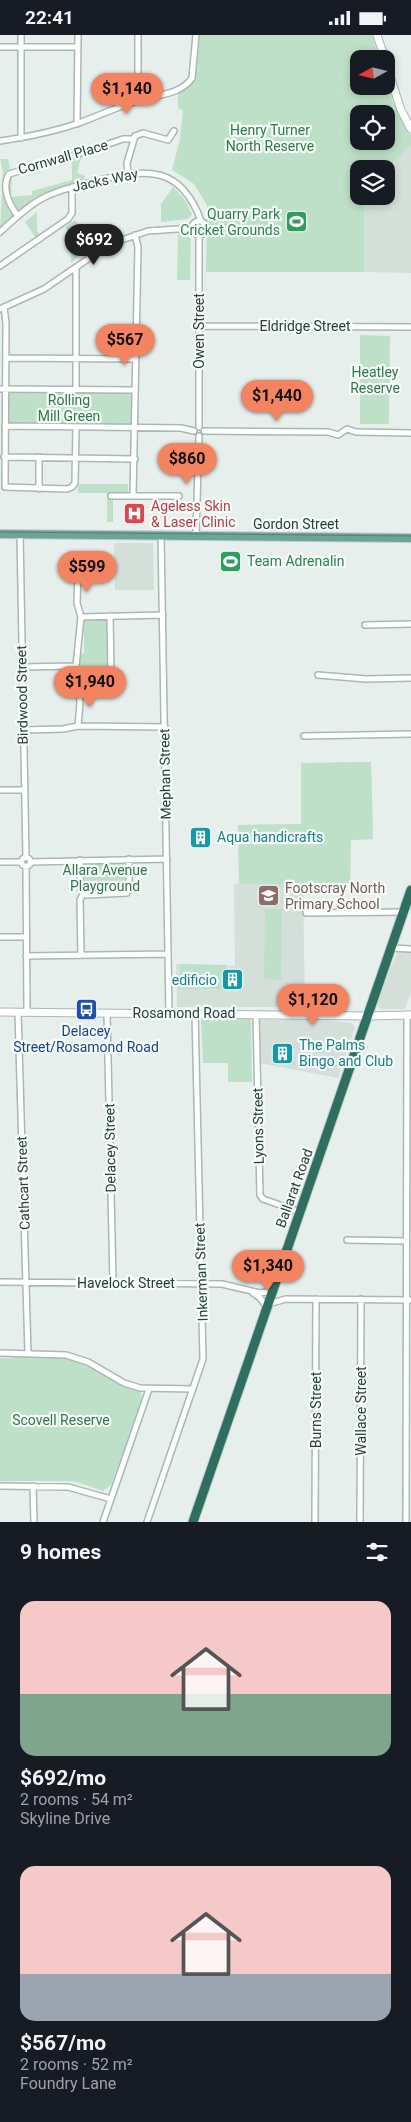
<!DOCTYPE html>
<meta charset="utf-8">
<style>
body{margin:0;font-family:Roboto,sans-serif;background:#242831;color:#f1f3f6;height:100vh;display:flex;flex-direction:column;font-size:19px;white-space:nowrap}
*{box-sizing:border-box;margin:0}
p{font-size:16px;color:#9ea1a6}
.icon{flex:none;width:28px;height:28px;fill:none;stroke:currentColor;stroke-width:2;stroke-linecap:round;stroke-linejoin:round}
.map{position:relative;height:1487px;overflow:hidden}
.panel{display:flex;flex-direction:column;background:#171b24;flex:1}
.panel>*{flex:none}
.needle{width:32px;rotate:262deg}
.tools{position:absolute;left:350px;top:15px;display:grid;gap:10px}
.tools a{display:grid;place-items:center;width:45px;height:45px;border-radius:10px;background:#171b24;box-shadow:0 2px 8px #0003;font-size:25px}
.price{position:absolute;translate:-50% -42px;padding:0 11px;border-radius:18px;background:#f4845f;color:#111;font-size:16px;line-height:32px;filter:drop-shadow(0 1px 2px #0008)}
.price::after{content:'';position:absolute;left:50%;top:30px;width:15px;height:11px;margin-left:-8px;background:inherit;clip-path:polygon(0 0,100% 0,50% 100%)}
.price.on{background:#222;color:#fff}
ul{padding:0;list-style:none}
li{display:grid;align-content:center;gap:10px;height:265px;padding:0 20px}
li span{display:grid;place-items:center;height:155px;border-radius:15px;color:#555}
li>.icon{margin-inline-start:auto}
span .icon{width:90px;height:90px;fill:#fffc;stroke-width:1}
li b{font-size:21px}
h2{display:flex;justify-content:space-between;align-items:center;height:60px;padding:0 20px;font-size:21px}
.status{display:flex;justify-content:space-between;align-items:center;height:35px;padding:0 25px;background:#171b24;direction:ltr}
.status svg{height:14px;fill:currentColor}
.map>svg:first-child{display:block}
.built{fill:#d4dfda}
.green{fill:#bfe0c8;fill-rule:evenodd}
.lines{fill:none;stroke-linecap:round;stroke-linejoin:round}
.street-casing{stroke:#a8b8b2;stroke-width:8}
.secondary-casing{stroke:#a4bbb3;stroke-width:9}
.primary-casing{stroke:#c2cac8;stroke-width:10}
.highway-casing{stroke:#c2cac8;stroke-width:11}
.street{stroke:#fff;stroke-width:5}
.secondary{stroke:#fff;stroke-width:7}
.primary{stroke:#6aa596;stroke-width:8}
.highway{stroke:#2f6f62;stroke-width:9}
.tram{stroke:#5f7d75;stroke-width:1}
.labels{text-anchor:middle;stroke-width:4.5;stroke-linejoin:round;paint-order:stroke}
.park-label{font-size:14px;fill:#2d7a4b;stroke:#f7fbf9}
.street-label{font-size:14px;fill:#24423a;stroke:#f7fbf9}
.leisure-label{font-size:14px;fill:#27864d;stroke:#f7fbf9;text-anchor:end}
.health-label{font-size:14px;fill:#be3a42;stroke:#f7fbf9;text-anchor:start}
.culture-label{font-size:14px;fill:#0d838f;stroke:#f7fbf9;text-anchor:start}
.education-label{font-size:14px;fill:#785e54;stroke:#f7fbf9;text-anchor:start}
.transit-label{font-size:14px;fill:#164399;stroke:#f7fbf9}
</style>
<div class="status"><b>22:41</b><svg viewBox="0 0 49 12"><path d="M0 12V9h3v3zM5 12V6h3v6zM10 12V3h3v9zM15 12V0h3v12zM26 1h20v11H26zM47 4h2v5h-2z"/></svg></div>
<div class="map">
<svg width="411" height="1487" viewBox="0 0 411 1487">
<rect width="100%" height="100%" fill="#e6efeb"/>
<path class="built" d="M411,110v128l-47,-1v-76h22v-26z
M114,508h39l1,47h-39z
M371,727l2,77 -22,1 -1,44 -47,1 2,122h-128l-1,-43 59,2 -1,-82h5l-1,-59 63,-1v-61z
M398,917h13v40l-6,17h-25l-3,-4 14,-39z
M258,985h61l33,3 3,4 -17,51 -79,-15z"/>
<path class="green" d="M200,0h172l7,24h-20v27h27v-5l7,21 18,34v9l-25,25 -27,-1v27h5v76h-158l1,-67 -13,-21 -22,-14 8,-31 3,-29 -5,-2v-15l14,-9 3,-4zM359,79h27v27h-27z
M81,122l-4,16 8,3 -1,4c-26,7 -45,15 -65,32 -11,-8 -11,-23 -9,-35l2,-2 -1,22 21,-2v-4l40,-11v-21z
M0,124h8l2,9 -5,4c-2,18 0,30 11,44l-16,13 3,-57z
M173,152l13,14 6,14 -4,4 -27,3v-18z
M37,177v18l3,5 -4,3 -11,-16z
M75,185l3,4v33l-7,6v-27l-6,-9z
M178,199h8l5,4 -1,42h-13z
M360,300l30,1 -1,88h-29z
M7,357l124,1v32l-124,-1z
M78,449h50v9l-15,1v28h-6v-29h-29z
M100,582l8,3 1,52 -5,2 -2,3 -7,2v5l-13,1 -3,-20 2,-11 3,-1v-21l-3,-1v-7l3,-4 15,-1z
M371,727l2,77 -22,1 -1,44h-111l-1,-59 63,-1v-61z
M88,828h35l4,4 1,20 -5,5h-37c-5,-7 -4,-20 -1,-27z
M265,874h17l-1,71 -17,-1z
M181,929l46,1 -2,24h-47z
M201,984h50l1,63h-24v-19h-25z
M18,1321h38l19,4 15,5 27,17 24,10 1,9 -31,84 -8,6 -26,-9 -11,-1h-66v-123h11z"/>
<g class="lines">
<defs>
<path id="street" d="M0,12h78
M138,66v-66
M77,89l1,-89
M21,103v-103
M0,106c27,-4 53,-9 79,-18 19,-7 38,-16 58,-22 18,-6 44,-6 55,-23l4,-43
M128,139l-1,-11 8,-27 8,-3 25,7 6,-9
M18,181c-9,-11 -17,-29 -9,-42l70,-20 44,-15h10
M192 193a7 7 0 1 1 14 0a7 7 0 1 1-14 0Z
M0,197c14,-12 28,-27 45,-35 16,-8 34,-12 51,-16 50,-13 85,-16 105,40
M199,200v192
M0,231l68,-47 4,-6v-26
M4,272l2,16 -1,164 62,2 5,-2 3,-4 1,-55
M0,274l44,-20 66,-45 38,-13 44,-3
M198,291l213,1
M6,323l130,1
M0,354l135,1
M76,355v-123
M5,391l176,2 13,3
M204,396l124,1 10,3 9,-6 9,3 55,1
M4,422l131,2
M39,454v-32
M111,461h68
M133,461l5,-249 -3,-12
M20,499l6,323
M161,500l8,478
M196,500l3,-99
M110,581l1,58
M81,582l82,-2
M365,590l46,-1
M21,632l55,-1
M318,640l48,4 45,-1
M104,641l15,-2
M78,691l87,1
M23,695l40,-1 15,-3 2,-23 -4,-37 5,-49 -4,-14 1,-33
M304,701l107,-2
M0,755h24
M21.5 827a4.5 4.5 0 1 1 9 0a4.5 4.5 0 1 1-9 0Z
M80,825v28l6,7 41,-2 2,-5v-29
M0,827h21
M31,827l136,-3
M26,831l1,146
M306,878l98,-1
M0,902h26
M391,913l20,1
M81,920l-1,-55 3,-6
M26,921l142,-2
M18,977l10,341
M107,978l6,270
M256,979l4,181 3,4 37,13
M347,1205l59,1
M0,1247l222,2 38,9 13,-2
M253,1258l7,5 6,8
M268,1269l18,-5 125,1
M0,1318l66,2 22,7 36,21 16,5 53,1
M0,1451l68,1 43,12
M33,1451l1,36
M103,1487l46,-133
M147,1487l56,-163 -8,-346
M315,1487l1,-223
M360,1487l1,-223
M406,1487l1,-507"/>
<path id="secondary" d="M377,0l8,24
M386,29l15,46 10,19
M0,977l368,4 43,-1"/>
<path id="primary" d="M0,499l411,4"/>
<path id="highway" d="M193,1487l218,-632"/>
</defs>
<use href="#street" class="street-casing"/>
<use href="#secondary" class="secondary-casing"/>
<use href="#primary" class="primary-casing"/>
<use href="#highway" class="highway-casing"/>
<use href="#street" class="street"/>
<use href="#secondary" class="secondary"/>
<use href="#primary" class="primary"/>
<use href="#highway" class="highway"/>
<path class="tram" d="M0,497l411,4"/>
</g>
<defs>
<symbol id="stadium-square" viewBox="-11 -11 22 22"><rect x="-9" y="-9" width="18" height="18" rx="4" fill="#2e9e5b" stroke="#f7fbf9"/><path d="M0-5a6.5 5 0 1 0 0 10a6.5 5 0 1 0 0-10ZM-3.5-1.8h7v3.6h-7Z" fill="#fff"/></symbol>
<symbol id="hospital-square" viewBox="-11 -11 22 22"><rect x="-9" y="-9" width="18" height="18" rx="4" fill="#e0444e" stroke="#f7fbf9"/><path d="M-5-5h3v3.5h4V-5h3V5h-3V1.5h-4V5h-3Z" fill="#fff"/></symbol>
<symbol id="building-square" viewBox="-11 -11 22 22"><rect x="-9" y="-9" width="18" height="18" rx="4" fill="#0f9aa8" stroke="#f7fbf9"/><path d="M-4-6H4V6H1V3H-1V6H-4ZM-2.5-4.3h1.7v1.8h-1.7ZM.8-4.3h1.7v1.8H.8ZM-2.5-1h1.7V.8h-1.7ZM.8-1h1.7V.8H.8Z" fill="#fff"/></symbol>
<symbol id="school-square" viewBox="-11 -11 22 22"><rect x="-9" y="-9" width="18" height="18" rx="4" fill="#8d6e63" stroke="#f7fbf9"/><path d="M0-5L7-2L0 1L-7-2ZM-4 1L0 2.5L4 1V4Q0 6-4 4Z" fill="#fff"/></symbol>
<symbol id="bus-square" viewBox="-11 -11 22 22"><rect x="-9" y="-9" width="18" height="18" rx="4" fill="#1a4fb4" stroke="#f7fbf9"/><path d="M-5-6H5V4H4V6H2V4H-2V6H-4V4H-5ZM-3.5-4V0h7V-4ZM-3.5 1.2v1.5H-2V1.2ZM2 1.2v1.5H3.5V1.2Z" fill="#fff"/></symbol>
</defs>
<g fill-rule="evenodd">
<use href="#stadium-square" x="284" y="174" width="25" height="25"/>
<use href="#hospital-square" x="122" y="466" width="25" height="25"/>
<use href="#stadium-square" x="218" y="514" width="25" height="25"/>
<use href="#building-square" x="188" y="790" width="25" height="25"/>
<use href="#school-square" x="256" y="848" width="25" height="25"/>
<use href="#building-square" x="220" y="932" width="25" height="25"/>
<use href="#bus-square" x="74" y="962" width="25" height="25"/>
<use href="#building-square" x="270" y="1006" width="25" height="25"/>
</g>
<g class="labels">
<g class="park-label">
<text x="270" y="100">Henry Turner<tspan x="270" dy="16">North Reserve</tspan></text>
<text x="375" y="342">Heatley<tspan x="375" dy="16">Reserve</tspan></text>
<text x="69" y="370">Rolling<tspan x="69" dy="16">Mill Green</tspan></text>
<text x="105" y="840">Allara Avenue<tspan x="105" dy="16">Playground</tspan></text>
<text x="61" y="1390">Scovell Reserve</text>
</g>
<g class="street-label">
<text transform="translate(63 122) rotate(-16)" y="5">Cornwall Place</text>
<text transform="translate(105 145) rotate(-12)" y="5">Jacks Way</text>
<text x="305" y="296">Eldridge Street</text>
<text transform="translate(199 296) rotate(-90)" y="5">Owen Street</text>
<text x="296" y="494">Gordon Street</text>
<text transform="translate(22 660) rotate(-91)" y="5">Birdwood Street</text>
<text transform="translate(165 739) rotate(-91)" y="5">Mephan Street</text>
<text x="184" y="983">Rosamond Road</text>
<text transform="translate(258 1091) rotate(-91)" y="5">Lyons Street</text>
<text transform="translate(110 1113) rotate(-91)" y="5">Delacey Street</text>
<text transform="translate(23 1148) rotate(-92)" y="5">Cathcart Street</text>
<text transform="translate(294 1153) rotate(-70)" y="5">Ballarat Road</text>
<text transform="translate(201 1237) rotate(-92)" y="5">Inkerman Street</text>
<text x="126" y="1253">Havelock Street</text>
<text transform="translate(316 1375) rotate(-90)" y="5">Burns Street</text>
<text transform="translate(361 1376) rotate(-90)" y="5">Wallace Street</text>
</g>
<g class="leisure-label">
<text x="280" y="184">Quarry Park<tspan x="280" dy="16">Cricket Grounds</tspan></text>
<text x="247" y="531" text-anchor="start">Team Adrenalin</text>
</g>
<g class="health-label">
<text x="151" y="476">Ageless Skin<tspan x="151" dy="16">&amp; Laser Clinic</tspan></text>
</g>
<g class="culture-label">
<text x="217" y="807">Aqua handicrafts</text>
<text x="217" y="950" text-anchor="end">edificio</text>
<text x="299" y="1015">The Palms<tspan x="299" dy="16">Bingo and Club</tspan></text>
</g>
<g class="education-label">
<text x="285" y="858">Footscray North<tspan x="285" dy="16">Primary School</tspan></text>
</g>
<g class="transit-label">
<text x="86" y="1001">Delacey<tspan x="86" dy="16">Street/Rosamond Road</tspan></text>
</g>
</g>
</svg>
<div class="tools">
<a><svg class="needle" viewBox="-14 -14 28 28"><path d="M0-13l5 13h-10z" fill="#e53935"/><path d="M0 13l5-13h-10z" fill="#9ea1a6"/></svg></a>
<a><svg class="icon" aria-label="locate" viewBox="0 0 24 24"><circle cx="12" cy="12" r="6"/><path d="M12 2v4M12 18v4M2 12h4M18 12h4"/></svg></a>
<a><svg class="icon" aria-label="layers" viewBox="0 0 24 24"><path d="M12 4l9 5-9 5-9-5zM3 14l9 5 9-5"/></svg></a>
</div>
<b class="price" style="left:127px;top:80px">$1,140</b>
<b class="price on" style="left:94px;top:231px">$692</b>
<b class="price" style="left:125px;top:331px">$567</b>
<b class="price" style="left:277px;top:387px">$1,440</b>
<b class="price" style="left:187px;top:450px">$860</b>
<b class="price" style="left:87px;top:558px">$599</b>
<b class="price" style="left:90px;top:673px">$1,940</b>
<b class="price" style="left:313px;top:991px">$1,120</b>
<b class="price" style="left:268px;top:1257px">$1,340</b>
</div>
<section class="panel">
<h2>9 homes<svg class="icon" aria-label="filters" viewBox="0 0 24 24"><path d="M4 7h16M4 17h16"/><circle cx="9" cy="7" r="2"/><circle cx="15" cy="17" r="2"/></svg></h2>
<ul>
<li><span style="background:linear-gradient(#f6c9c9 60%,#7fa58c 0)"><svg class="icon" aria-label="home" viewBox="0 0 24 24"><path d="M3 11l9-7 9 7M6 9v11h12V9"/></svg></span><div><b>$692/mo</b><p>2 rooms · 54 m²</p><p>Skyline Drive</p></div></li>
<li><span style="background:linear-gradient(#f6c9c9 70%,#9aa5b1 0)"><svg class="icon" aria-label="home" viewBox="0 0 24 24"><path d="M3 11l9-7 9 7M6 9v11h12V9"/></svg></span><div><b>$567/mo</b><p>2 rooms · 52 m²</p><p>Foundry Lane</p></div></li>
</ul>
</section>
